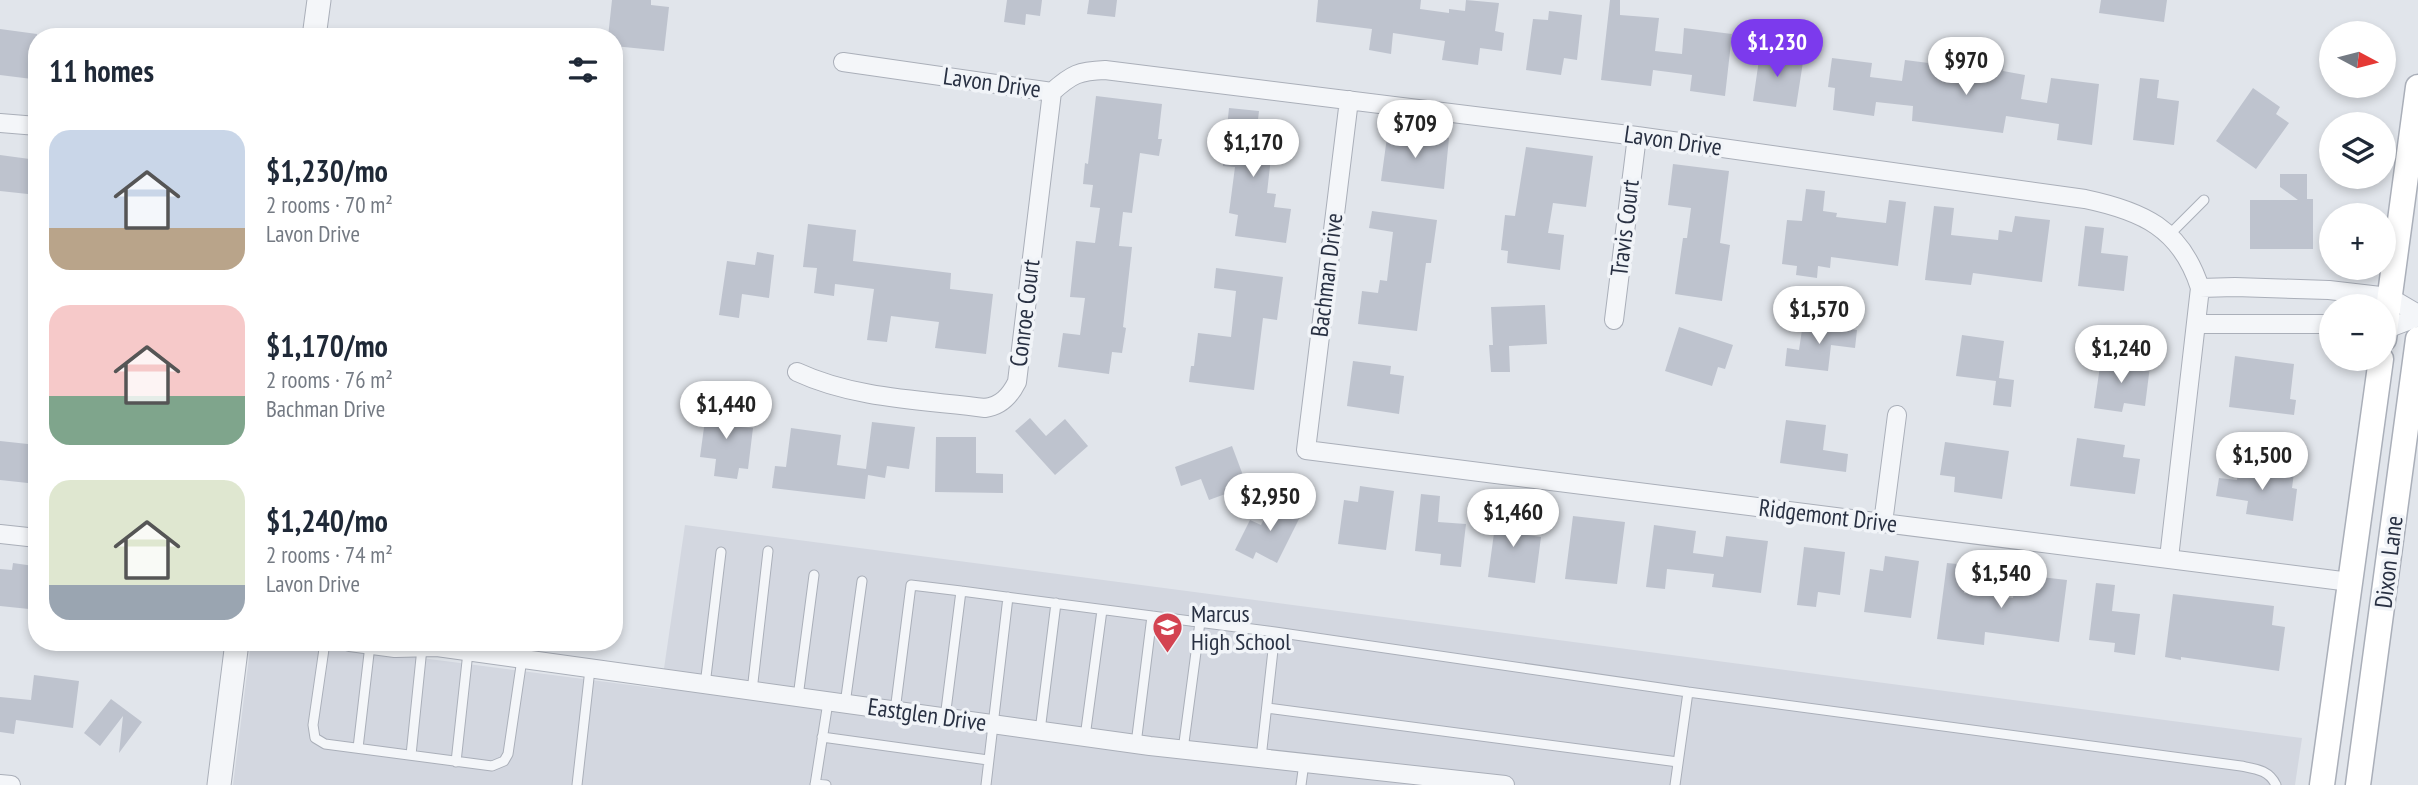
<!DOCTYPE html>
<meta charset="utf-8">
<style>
body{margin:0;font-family:"PT Sans Narrow",sans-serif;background:#f6f6f7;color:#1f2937;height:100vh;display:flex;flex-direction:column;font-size:26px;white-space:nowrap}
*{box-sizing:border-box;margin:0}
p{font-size:23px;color:#747a83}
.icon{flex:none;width:38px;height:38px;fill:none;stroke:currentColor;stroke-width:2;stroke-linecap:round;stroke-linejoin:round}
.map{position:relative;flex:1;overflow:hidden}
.sheet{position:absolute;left:28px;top:28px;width:595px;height:623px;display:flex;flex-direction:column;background:#fff;border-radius:28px;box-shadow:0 4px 10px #0003}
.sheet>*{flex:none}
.needle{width:46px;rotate:97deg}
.controls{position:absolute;left:2319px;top:21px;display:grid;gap:14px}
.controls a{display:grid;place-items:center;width:77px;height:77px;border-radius:50%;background:#fff;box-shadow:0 4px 10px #0003;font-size:35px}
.price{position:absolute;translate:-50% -60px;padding:0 16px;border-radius:24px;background:#fff;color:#222;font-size:23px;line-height:46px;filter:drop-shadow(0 2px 4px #0008)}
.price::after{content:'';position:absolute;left:50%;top:42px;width:21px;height:16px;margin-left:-10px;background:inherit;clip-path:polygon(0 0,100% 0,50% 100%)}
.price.on{background:#7c3aed;color:#fff}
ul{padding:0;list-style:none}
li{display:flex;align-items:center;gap:21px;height:175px;padding:0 21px}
li span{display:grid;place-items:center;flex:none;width:196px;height:140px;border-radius:21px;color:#555}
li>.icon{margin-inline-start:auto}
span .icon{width:84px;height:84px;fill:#fffc;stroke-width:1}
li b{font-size:30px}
h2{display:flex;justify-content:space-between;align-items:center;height:84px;padding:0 21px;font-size:30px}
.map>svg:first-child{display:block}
.built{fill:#d3d7e0}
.building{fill:#bec3ce}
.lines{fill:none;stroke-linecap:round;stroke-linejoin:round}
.service-casing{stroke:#aaafb9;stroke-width:11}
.minor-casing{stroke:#aaafb9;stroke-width:20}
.tertiary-casing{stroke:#aaafb9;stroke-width:25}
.secondary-casing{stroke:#aaafb9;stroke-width:27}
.service{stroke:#f4f6f9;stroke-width:9}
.minor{stroke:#f4f6f9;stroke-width:18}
.tertiary{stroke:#f4f6f9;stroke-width:23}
.secondary{stroke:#fff;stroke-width:24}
.labels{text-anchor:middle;stroke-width:7;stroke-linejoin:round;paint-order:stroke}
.street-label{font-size:24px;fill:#293143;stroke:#f1f4f8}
.poi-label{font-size:24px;fill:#293143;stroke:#f1f4f8;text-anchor:start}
</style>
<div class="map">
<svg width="2418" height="785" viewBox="0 0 2418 785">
<rect width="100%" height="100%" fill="#e1e5eb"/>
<path class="built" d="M685,525l1617,213 -7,47h-2062l18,-143h47l363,47z"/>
<path class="building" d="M612,0h39v5l18,2 -5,44 -50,-5v-9h-6z
M1007,0h35l-2,16 -14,-2 -1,11 -21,-3z
M1089,0h28l-2,17 -28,-3z
M1318,0h103l-1,9 29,4v-4l16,2 1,-11 33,3 -4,28 9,2 -2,18 -22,-3 -2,17 -36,-5 3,-19 -52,-8 -2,21 -22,-4 3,-21 -56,-7z
M1610,0h10v15l39,3 -4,33 27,3 2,-26 48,6 -7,62 -35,-5 2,-16 -39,-5 -2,16 -50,-6z
M2101,0h66l-3,22 -65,-9z
M1549,11l33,4 -5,45 -13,-2 -3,17 -35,-5 7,-51 15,1z
M0,29l37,5 -5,45 -32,-4z
M1761,46l20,2 -1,11 23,3 -7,45 -43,-6z
M1832,58l40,5 -2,14 32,4 3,-21 71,9 2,-10 26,4 -1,8 22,4 -4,24 26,4 4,-25 48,6 -7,61 -35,-5 2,-16 -53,-8 -3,17 -91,-12 1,-15 -37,-4 -2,14 -41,-6 2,-22 -7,-1z
M2140,78l19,2 -2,18 22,3 -5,44 -41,-5z
M2253,88l27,19 -4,7 13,9 -33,46 -40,-28z
M1096,96l66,8 -4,35h4l-3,17 -19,-3 -8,60 -9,-1 -4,34 13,1 -9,80 3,1 -4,25 -10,-1 -3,22 -51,-7 5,-34 17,2 5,-37 -15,-1 6,-56 19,2 5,-35 -10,-1 3,-22 -10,-1 2,-21 3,1z
M1229,108l30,3 -2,17 17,2 -7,63 9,1 -2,13 17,2 -5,34 -51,-7 3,-21 -9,-2 6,-46 -12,-1z
M1388,130l61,8 -5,51 -63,-8z
M1526,147l67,9 -7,51 -33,-4 -5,30 16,2 -4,35 -53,-7 1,-12 -7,-1 4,-35 10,1z
M0,155l37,5v35l-37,-4z
M1673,164l56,7 -9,72 10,2 -8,56 -47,-7 8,-56h4l4,-30 -23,-3z
M2280,174h27v25h6v50h-63v-49h48l-18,-13z
M1806,189l19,2 -2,20 14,2 -1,4 50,6 3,-23 17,2 -8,64 -67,-9 -1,11 -12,-2 -1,12 -21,-3 1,-9 -15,-2 5,-44 15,1z
M1934,206l20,2 -3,27 47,5 1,-10 13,2 3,-16 35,4 -8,62 -69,-9 -2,12 -46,-5z
M1372,211l65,9 -6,43h-5l-9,68 -59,-7 4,-33 16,2 2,-13 7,1 6,-49 -24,-4z
M808,224l48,6 -3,31 98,12 -1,16 43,5 -7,60 -51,-6 4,-26 -48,-6 -4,26 -20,-2 7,-51 -39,-5 -1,12 -20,-3 3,-25 -14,-1z
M2085,226l19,2 -3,25 27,3 -4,35 -46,-5z
M757,252l17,3 -5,43 -27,-4 -3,24 -20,-3 8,-54 28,4z
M1216,268l67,9 -6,43 -14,-2 -9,72 -65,-8 2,-16h3l4,-33 33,4 5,-46 -22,-3z
M1545,305l2,39 -38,2 1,26h-19l-2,-27h4l-2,-38z
M1803,323l54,7 -2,18 -24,-3 -3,26 -43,-5 2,-18 12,2z
M1679,327l54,18 -8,24 -7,-2 -6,19 -47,-15z
M1962,335l42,6 -5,37 15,2 -3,27 -18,-2 3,-24 -40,-5z
M2235,356l59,8 -4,35 6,1 -2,15 -65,-8z
M2101,359l49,7 -5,40 -21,-3 -2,9 -28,-4z
M1353,361l38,5 -1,8 14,2 -5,38 -52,-8z
M707,405l36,5 -2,17 12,1 -5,41 -9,-1 -2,11 -23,-3 2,-17 -16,-2z
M1030,418l16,18 19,-17 23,27 -33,29 -40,-44z
M1786,420l40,5 -3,25 25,4 -2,18 -66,-9z
M872,422l43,5 -6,42 -22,-3 -2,12 -17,-3 -3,24 -93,-11 3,-22 11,1 5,-39 50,7 -4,30 29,4z
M936,437h40v36l27,1v19l-68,-1z
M2077,438l48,7 -2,12 17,2 -5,35 -65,-8z
M0,441l37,4v39l-37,-4z
M1945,442l64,9 -7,48 -48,-7 1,-15 -15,-2z
M1232,446l15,40 -38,14 -8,-21 -20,7 -6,-19z
M2239,466l55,7 -2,15 5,1 -4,32 -47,-7 2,-13 -32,-5 3,-18 18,2z
M1360,486l34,5 -8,59 -48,-6 6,-44 14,2z
M1421,494l19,2 -2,26 28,2 -5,43 -21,-2 1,-11 -26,-3z
M1274,499l28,14 -25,50 -21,-11 -3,7 -18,-9 15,-30 11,5z
M1498,504l20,3 -3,26 26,4 -6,46 -47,-6z
M1573,516l52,6 -8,62 -52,-5z
M1654,525l42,6 -3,22 30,4 3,-21 42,5 -7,52 -49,-6 2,-13 -47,-5 -2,20 -19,-2z
M1804,547l41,5 -5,43 -22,-3 -2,15 -19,-2z
M1885,556l34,5 -8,57 -47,-6 6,-43 13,2z
M13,563l21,3 -5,43 -29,-3v-37l12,1z
M1947,563l20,2 -3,28 49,5 3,-24 51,6 -8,62 -74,-10 -1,13 -47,-6z
M2096,583l19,2 -3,26 28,3 -5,41 -21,-3 1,-9 -26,-3z
M2173,594l101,12 -2,19 13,2 -6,44 -98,-14v3l-16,-3z
M34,675l45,6 -6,47 -57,-8 -2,14 -14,-2v-35l31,3z
M111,699l31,23 -23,31 4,-37 -23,30 -16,-13z"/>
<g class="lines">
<defs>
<path id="service" d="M2169,235l35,-35
M1275,632l413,60
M325,642l-12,83 2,13 10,6 167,22 12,-5 4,-7 14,-95
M705,685l16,-133
M752,691l16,-140
M798,697l16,-122
M845,704l17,-123
M1267,708l411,54
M895,711l16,-126 50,6 314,41 -14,126
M945,718l16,-127
M1040,731l16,-128
M822,737l166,23
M1085,737l17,-127
M1136,744l16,-128
M358,748l12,-103
M1183,750l17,-128
M411,755l11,-107
M456,762l12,-110
M815,784l11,1
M577,785l13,-116
M815,785l13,-83
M986,785l22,-188
M1301,785l3,-22
M1675,785l13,-93 553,74c15,3 28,4 35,19"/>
<path id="minor" d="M843,62l209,30c20,-18 27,-21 53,-22l532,66 448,63c57,12 96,29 115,89l-31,270
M1349,100l-43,350 1044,132
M0,123l37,3
M2200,288l35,-1 94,3 60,7 29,17
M1614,320l23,-184
M2196,324h135
M2384,330l34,-13
M797,372c58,27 126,28 188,36 16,-2 25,-12 32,-26l35,-290
M1883,523l14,-108
M0,534l37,4
M350,642l45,6 42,-1 713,99 355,39
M0,784l11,1"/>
<path id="tertiary" d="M314,37l5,-37
M219,785l18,-143"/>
<path id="secondary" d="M2384,339l34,-252
M2322,785l59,-426
M2358,785l60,-446"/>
</defs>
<use href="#service" class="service-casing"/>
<use href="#minor" class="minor-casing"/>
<use href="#tertiary" class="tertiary-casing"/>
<use href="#secondary" class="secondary-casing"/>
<use href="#service" class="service"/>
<use href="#minor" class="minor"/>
<use href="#tertiary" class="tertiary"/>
<use href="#secondary" class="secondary"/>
</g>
<defs>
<symbol id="school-pin" viewBox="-11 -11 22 30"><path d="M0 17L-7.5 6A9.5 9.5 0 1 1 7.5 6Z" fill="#d34351" stroke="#f1f4f8"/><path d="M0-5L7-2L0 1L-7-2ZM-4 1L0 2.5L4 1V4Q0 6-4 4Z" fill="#fff"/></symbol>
</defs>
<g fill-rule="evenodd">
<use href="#school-pin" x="1150" y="610" width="35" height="47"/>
</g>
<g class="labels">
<g class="street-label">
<text transform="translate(992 83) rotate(8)" y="8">Lavon Drive</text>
<text transform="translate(1673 141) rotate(8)" y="8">Lavon Drive</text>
<text transform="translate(1625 228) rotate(-83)" y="8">Travis Court</text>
<text transform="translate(1327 275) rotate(-83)" y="8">Bachman Drive</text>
<text transform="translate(1025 313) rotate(-83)" y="8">Conroe Court</text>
<text transform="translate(1828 516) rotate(7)" y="8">Ridgemont Drive</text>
<text transform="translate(2389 562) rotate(-83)" y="8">Dixon Lane</text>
<text transform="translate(927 715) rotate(8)" y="8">Eastglen Drive</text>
</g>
<g class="poi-label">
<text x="1191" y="622">Marcus<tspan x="1191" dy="28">High School</tspan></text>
</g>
</g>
</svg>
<div class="controls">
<a><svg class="needle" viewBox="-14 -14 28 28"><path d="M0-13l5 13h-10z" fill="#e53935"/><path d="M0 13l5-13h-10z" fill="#747a83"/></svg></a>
<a><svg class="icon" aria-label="layers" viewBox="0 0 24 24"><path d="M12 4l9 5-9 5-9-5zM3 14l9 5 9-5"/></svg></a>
<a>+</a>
<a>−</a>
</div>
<b class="price on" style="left:1777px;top:79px">$1,230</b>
<b class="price" style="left:1966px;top:97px">$970</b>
<b class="price" style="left:1415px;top:160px">$709</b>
<b class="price" style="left:1253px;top:179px">$1,170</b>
<b class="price" style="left:1819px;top:346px">$1,570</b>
<b class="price" style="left:2121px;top:385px">$1,240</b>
<b class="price" style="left:726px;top:441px">$1,440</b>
<b class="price" style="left:2262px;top:492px">$1,500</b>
<b class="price" style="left:1270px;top:533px">$2,950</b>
<b class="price" style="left:1513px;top:549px">$1,460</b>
<b class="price" style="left:2001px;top:610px">$1,540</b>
<section class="sheet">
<h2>11 homes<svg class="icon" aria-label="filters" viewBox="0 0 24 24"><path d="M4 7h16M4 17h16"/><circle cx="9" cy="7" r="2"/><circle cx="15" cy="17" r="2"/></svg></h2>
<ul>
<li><span style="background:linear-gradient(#c9d6e8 70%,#b9a48a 0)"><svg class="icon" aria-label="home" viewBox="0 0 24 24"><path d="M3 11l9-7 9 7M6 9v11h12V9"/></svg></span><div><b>$1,230/mo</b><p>2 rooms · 70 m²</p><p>Lavon Drive</p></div></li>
<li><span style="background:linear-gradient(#f6c9c9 65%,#7fa58c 0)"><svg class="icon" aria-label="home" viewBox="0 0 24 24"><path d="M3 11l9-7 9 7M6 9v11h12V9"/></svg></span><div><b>$1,170/mo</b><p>2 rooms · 76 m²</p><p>Bachman Drive</p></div></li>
<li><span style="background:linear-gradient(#dfe7d0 75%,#9aa5b1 0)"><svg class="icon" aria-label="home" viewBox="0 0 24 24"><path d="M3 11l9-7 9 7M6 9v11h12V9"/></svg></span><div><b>$1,240/mo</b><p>2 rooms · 74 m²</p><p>Lavon Drive</p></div></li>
</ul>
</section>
</div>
